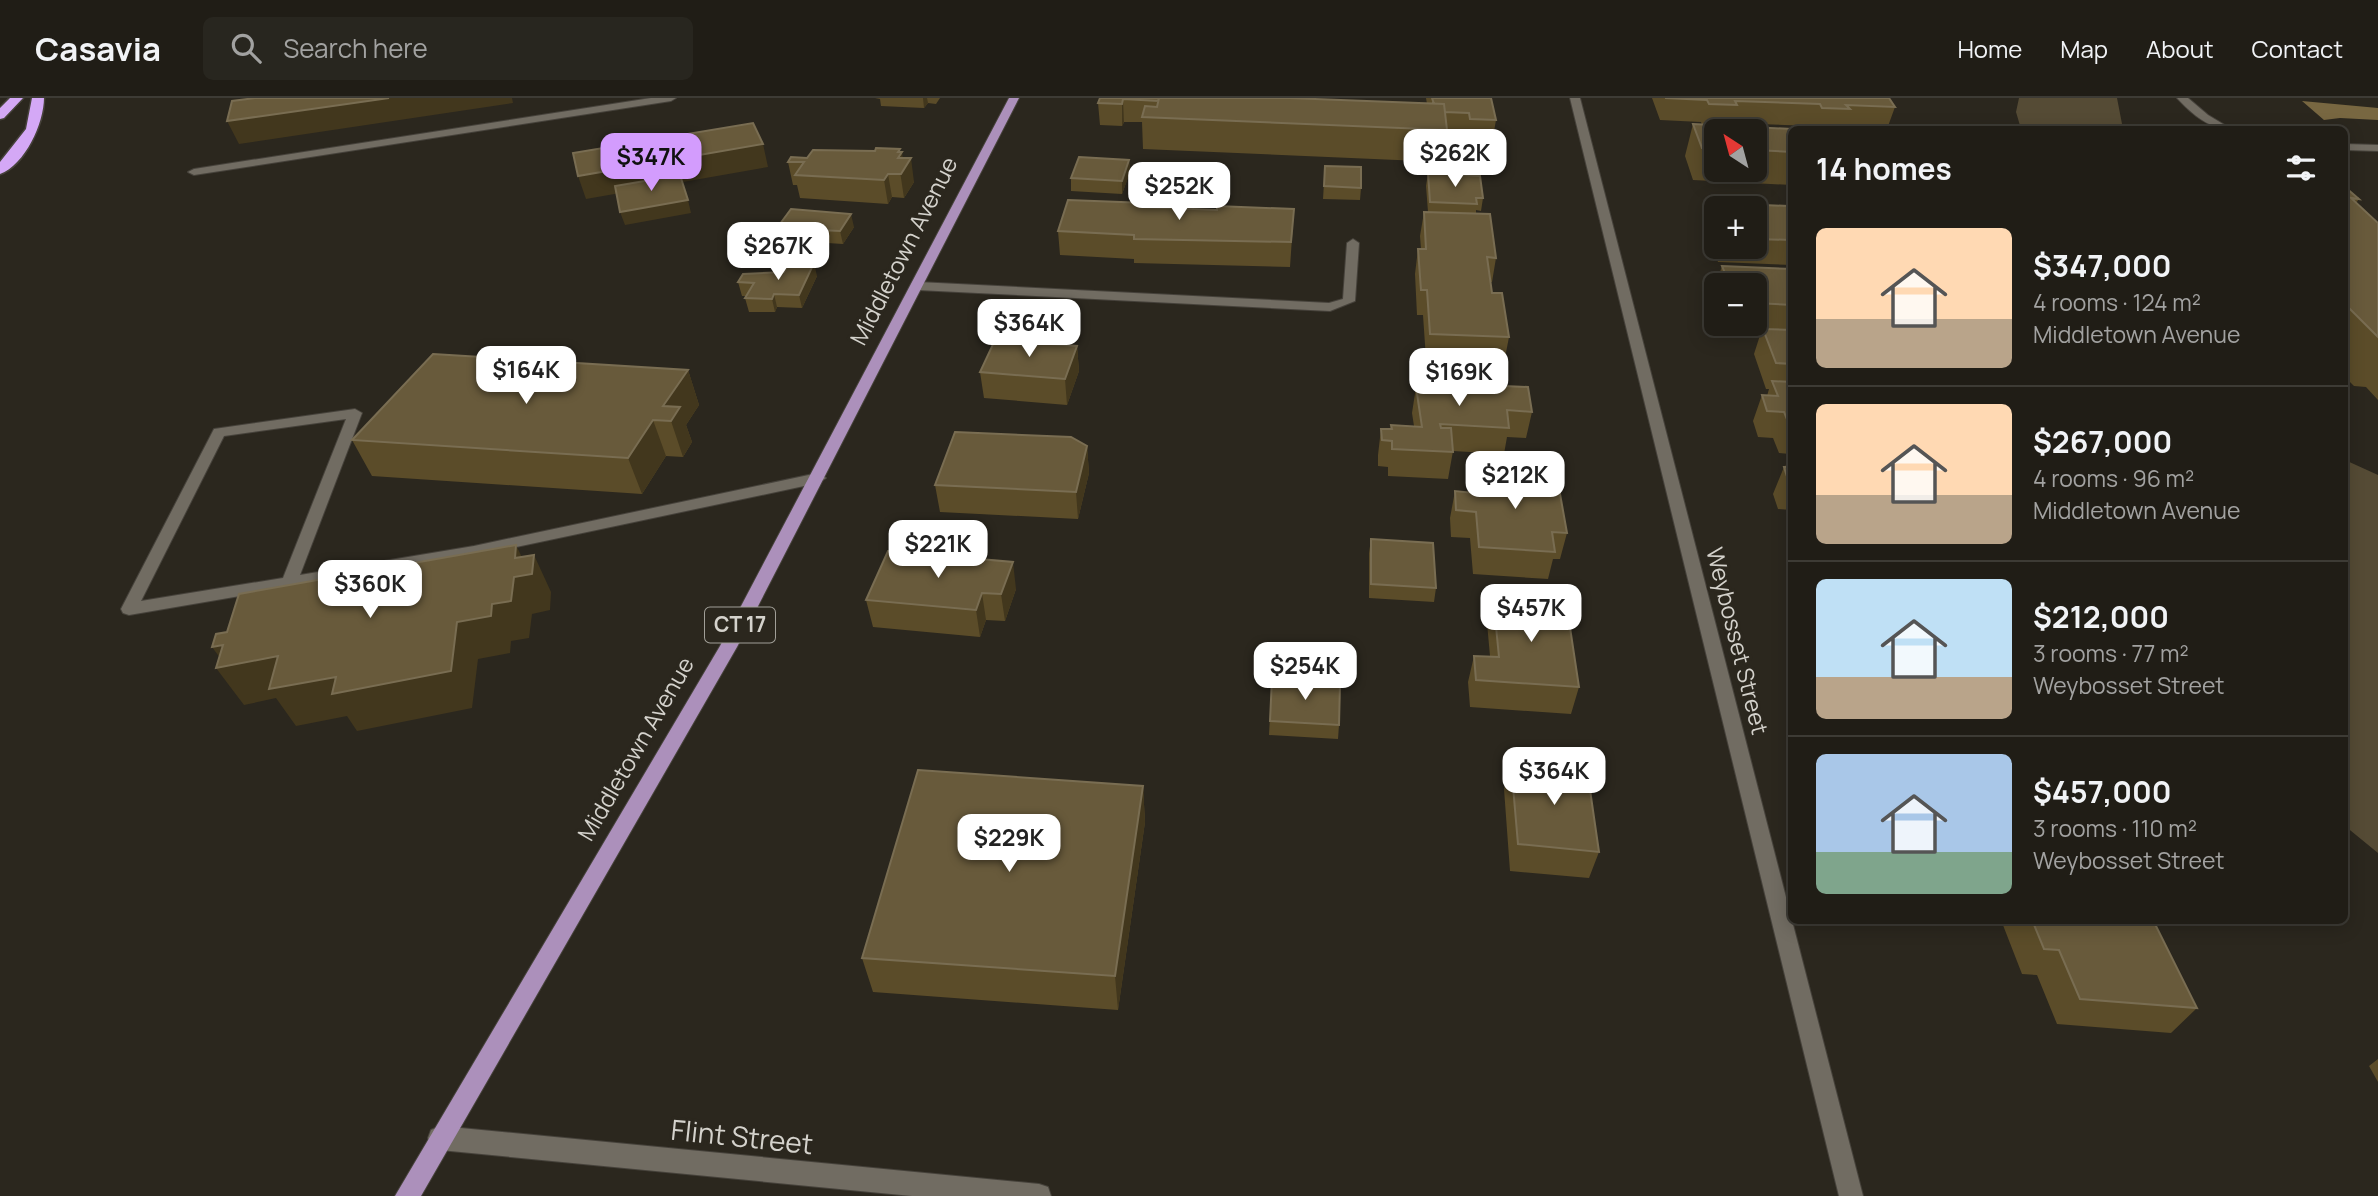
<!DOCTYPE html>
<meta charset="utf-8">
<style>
body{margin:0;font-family:Manrope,sans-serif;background:#28261f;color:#f1f3f6;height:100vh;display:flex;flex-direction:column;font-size:26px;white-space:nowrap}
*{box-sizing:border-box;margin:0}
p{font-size:23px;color:#a2a2a1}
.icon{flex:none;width:38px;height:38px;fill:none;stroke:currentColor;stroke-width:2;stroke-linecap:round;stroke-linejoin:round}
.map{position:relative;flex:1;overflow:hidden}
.sheet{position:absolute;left:1788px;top:28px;width:560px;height:798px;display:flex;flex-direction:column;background:#201d16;border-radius:10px;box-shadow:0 4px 18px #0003,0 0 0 2px #3d3b35}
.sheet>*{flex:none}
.needle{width:46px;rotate:324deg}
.fabs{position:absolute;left:1704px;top:21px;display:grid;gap:14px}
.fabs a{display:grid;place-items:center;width:63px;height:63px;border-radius:10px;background:#201d16;box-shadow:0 4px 18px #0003,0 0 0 2px #3d3b35;font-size:35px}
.price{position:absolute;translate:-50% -60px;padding:0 16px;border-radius:14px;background:#fff;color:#222;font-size:23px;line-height:46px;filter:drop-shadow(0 2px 4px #0008)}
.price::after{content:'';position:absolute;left:50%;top:42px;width:21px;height:16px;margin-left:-10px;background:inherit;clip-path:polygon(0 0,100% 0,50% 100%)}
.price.on{background:#d39cfd;color:#111}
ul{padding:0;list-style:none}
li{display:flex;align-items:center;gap:21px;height:175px;padding:0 28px}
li+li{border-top:2px solid #3d3b35}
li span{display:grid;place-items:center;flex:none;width:196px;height:140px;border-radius:10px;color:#555}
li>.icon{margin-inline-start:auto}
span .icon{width:84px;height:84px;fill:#fffc;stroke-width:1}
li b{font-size:30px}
h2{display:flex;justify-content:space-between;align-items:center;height:84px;padding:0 28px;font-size:30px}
header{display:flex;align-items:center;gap:42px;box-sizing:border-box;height:98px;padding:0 35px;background:#201d16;border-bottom:2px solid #3d3b35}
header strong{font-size:33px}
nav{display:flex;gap:38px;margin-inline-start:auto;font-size:24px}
.search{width:490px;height:63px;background:#28261f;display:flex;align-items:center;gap:18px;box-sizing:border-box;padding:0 24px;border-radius:10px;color:#a2a2a1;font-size:26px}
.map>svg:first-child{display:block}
.green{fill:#554b35}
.water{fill:#786741}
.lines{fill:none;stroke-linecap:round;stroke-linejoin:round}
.service-casing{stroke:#46423b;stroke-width:2}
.minor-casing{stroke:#46423b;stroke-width:2}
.primary-casing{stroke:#46423b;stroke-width:2}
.motorway-casing{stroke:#46423b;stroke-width:3}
.service{fill:#716c62;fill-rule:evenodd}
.minor{fill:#716c62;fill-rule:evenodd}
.primary{fill:#ac90bb;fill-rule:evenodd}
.motorway{fill:#d4a8f6;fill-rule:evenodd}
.wall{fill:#5b4c29;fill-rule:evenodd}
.shaded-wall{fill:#42371d}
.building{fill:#685a3b;stroke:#796d52;stroke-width:2}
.labels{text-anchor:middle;stroke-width:6;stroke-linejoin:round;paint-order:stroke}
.shield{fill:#2b271e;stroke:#a19f98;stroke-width:2}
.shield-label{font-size:21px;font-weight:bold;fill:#d4d2cc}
.street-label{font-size:23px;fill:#d4d2cc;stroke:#2b271e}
.near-street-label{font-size:28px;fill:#d4d2cc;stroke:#2b271e}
</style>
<header>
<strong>Casavia</strong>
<div class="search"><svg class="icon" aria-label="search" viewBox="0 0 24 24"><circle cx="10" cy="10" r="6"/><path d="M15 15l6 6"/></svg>Search here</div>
<nav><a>Home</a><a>Map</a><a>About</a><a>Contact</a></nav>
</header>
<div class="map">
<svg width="2378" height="1098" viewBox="0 0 2378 1098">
<rect width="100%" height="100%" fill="#2b271e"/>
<path class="green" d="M2019,0h98l6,31h-102l-5,-17z
M2345,362l33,15v378l-33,-27z"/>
<path class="water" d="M2302,3l76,7v12l-38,-2 -16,2z"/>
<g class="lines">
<defs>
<path id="service" d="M651,0h25l-5,3 -477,74 -6,-3 6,-3z
M1353,141l6,4 -4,58 -25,10 -412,-21 -6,-4 6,-4 411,21 14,-4 4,-56z
M355,311l7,4 -62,162 174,-29 344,-73 8,5 -8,5 -344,73 -345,59 -6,-2 -2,-4 93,-180zM346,321l-63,159 -142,23 83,-165z"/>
<path id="minor" d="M1570,0h10l283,1098h-24z
M2177,0h11l20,17 25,15c-23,0 -41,-16 -56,-32z
M2345,46l33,1v6l-33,-1z
M440,1028l599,58 9,3 3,9h-139l-472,-46 -9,-4 -3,-8 3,-8z"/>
<path id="primary" d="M1009,0h10l-282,549 -316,549h-26l325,-550z"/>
<path id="motorway" d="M10,0h13l-19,20 -4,1v-11z
M32,0h12c0,25 -19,67 -44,76v-12l26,-33z"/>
</defs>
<use href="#service" class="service-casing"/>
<use href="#minor" class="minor-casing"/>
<use href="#primary" class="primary-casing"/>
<use href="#motorway" class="motorway-casing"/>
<use href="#service" class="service"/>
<use href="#minor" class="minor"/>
<use href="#primary" class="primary"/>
<use href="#motorway" class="motorway"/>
</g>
<path class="wall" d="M875,0h65l-4,6 -8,-1 -4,5 -43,-2 -1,-7z
M1100,0l327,6 -1,-6h65l5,22 -4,23 -25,-1 -1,-6 -20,-1 -3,27 -300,-13 -1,-27h-18l-2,4 -22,-1 -2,-22z
M1652,0h237l6,9 -8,22 -44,-1 -1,2h-28l-2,-4 -80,-3 -1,3 61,4v55l-99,-5 -8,-24 8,-32 9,1 -1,-3 -41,-2zM1717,33h38v39h-38z
M900,54l14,30 -10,16 -12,-1 -4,7 -88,-6 -3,-13h-4l-5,-23 19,-4z
M1129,62l1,12 -8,22 -51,-3v-13z
M1325,68l36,22 -1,12 -37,-1z
M1428,75l55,25 -2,13 -5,-1v4l20,44 -4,24h-2l2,11 17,44 -5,26 -78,-4 -3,-44h-6l-2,-41 3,-25h3l-1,-13 4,-24h4l-2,-26z
M2345,89l14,12 -3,4 22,20v177l-12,-13 -12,-1 -9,-9z
M1146,105v4l71,3 77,-1 -4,58 -156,-4v-4l-74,-4 -2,-24z
M1763,107l29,7v53l-74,-3 -11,-29 7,-24h3v38h38v-36h6z
M854,129l-11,17 -63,-4 -3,-12z
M1722,168l70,3v241l-14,-1 -5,-15 11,-27h1l5,-13 -11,-1 -6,-15 -15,-1 -5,-16 9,-26 5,1 2,-7h-3l-12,-35 8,-25 -34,-1 -2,-4h29v-39h-38v29h-7l-4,-11 8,-25h4z
M817,178l-15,32 -25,-1 -2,5h-26l-4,-14 2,-2h-5l-4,-14z
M1077,248l2,25 -12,34 -83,-7 -4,-26z
M1440,268l64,20 28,26 -6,26 -19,-1 -3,17 -51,-3 -5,28 -60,-3v-9l-10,-1v-11l3,-26h9l1,-4 23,1 -2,-13 4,-26 20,1z
M688,272l11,35 -13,20 6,17 -9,15 -17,-1 -24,38 -270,-18 -20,-36z
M1087,348l2,27 -11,46 -138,-7 -5,-27z
M1472,374l95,61 -7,26h-7l-5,20 -75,-5 -3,-36 -19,-1 -1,-19 5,-27 13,1z
M1371,441l65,49 -2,14 -65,-4v-45z
M1016,491l-11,32 -19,-1 -6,17 -107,-10 -7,-27z
M1493,498l86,91 -8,27 -101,-7 -2,-25 6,-26h16l-3,-33z
M1272,580l67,47 -1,14 -69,-4z
M1511,665l88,89 -10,26 -79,-7 -6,-82z
M1143,688l2,36 -27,188 -245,-18 -11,-34z
M2001,822h152l44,88 -26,25 -114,-9 -20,-49 -15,-1z
M2378,961v23l-9,-16z"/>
<path class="shaded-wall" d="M389,0h123l1,5 -274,41 -12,-23z
M923,0h4l1,5 -4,5z
M1123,1l1,23 -2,4v-22z
M763,46l5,23 -182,32 -8,-23z
M900,51v5l2,-2 2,17 7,-11 3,24 -10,16 -6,-40v-6z
M1129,62l1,12 -8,22v-13z
M888,76l4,23 -4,7 -4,-24z
M688,102l3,13 -66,12 -5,-13z
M851,116l3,13 -11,17 -3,-13z
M814,165l3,13 -15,32 -3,-13z
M774,196l3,13 -2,5 -3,-13z
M1077,248l2,25 -12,34 -2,-26z
M688,272l11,35 -13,20 6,17 -9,15 -12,-36 -8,-15z
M653,322l13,36 -24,38 -14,-36z
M1087,348l2,27 -11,46 -2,-27z
M516,447l14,29 4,-19 17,37 -1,18 -18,4 -3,24 -18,3 -1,12 -32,6 -6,49 -115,23 -10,-15 -51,10 -20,-28 -32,7 -28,-37 10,-2 -14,-19 245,-25 58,-64z
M1013,464l3,27 -11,32 -4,-27z
M982,495l4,27 -6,17 -4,-27z
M1143,688l2,36 -27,188 -3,-34z"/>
<path class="building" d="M255,0h134l-162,23 5,-20z
M1100,0h59l-1,3 -35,-2 -1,5 -24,-1z
M1159,0h130l155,6 3,26 -305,-13 3,-11 12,1z
M1432,0h59l5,22 -26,-1 -1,-6 -24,-1 -1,-8h-10z
M1665,0h224l6,9 -49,-2 4,4 -28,-1 -2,-4 -85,-3 2,4 -28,-1 -2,-4z
M753,25l10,21 -185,32 -5,-23z
M1693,26l118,6h-19v22l-37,-2v-19h-38v18l-15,-1z
M876,50l24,1 -2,3h4l-4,6h13l-10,16h-13l-4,6 -89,-5 9,-13h-16l3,-5 16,1 6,-8 62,1z
M1079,59l50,3 -7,21 -51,-3z
M1325,68l36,1v21l-37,-2z
M1428,75l52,3 3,22h-7l1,6 -47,-2z
M680,77l8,25 -68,12 -5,-26z
M2345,89l14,12 -8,-1 27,25v114l-33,-33z
M1068,102l78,3 -1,4 72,3v-4l77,3 -3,33 -157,-3v-4l-76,-4z
M1763,107l25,1 4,6v28l-37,-1v-28h12z
M791,111l60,5 -11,17 -63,-3z
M1424,114l66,2 6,44 -9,-1 5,36h10l7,44 -79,-3 -3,-44h-6l-3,-41h8z
M797,165h17l-15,32 -25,-1 -2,5 -27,-1 9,-15 -16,-1 5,-8 41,-2 3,-5h8z
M1722,168l70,3v36l-37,-2v-18h-38v2l-3,-9h13z
M1763,231l29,1v34l-16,-1z
M995,242l82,6 -12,33 -85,-7z
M433,256l255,16 -25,36 17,1 -9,14 -18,-1 -25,38 -276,-18z
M1440,268l61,3 3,17 24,1 4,25 -25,-2 2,18 -69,-4 1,4h10l2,24 -61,-3v-8l-10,-1 -1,-11h11l-1,-4 31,2 -6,-40 25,1z
M1772,283l20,1v45h-2l-6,-15 -17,-1 -5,-16 16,1z
M955,334l116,5 16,9 -11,46 -141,-7z
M1784,369h8v16h-3z
M1472,374l85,5 10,56 -15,-1 3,20 -76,-5 -3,-35 -20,-2 -1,-19 19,2z
M1371,441l62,4 3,45 -65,-4z
M516,447l-1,13 19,-3 -2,19 -18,3 -3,24 -19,3 -1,12 -34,6 -6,49 -119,23 4,-17 -67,12 9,-33 -62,12 7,-23 -11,2 4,-13 11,-2 12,-38z
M888,453l125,11 -12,32 -19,-1 -6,17 -110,-10z
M1493,498l73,5 13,86 -103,-7 -2,-24 25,1z
M1272,580l68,5 -1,42 -69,-4z
M1511,665l76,6 12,83 -81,-8z
M918,672l225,16 -28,190 -253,-18z
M2032,822h121l44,88 -117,-9 -21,-49 -15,-1z"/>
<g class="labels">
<rect class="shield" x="705" y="509.5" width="70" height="35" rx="5"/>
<g class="shield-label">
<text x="740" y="534">CT 17</text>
</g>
<g class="street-label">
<text transform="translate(904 153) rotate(-63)" y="8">Middletown Avenue</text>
<text transform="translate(1737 543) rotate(76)" y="8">Weybosset Street</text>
<text transform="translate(636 651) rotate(-60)" y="8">Middletown Avenue</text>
</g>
<g class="near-street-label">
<text transform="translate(742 1039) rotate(6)" y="10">Flint Street</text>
</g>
</g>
</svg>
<div class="fabs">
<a><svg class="needle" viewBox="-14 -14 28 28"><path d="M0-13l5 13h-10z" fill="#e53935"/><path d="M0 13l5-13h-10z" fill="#a2a2a1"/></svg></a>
<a>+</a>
<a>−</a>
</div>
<b class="price" style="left:1455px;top:91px">$262K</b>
<b class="price on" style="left:651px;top:95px">$347K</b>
<b class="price" style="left:1179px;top:124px">$252K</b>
<b class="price" style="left:778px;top:184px">$267K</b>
<b class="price" style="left:1029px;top:261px">$364K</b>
<b class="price" style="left:526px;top:308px">$164K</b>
<b class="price" style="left:1459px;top:310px">$169K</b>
<b class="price" style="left:1515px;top:413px">$212K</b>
<b class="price" style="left:938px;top:482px">$221K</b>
<b class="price" style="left:370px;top:522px">$360K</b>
<b class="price" style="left:1531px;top:546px">$457K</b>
<b class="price" style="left:1305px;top:604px">$254K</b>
<b class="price" style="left:1554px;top:709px">$364K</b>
<b class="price" style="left:1009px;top:776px">$229K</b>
<section class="sheet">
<h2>14 homes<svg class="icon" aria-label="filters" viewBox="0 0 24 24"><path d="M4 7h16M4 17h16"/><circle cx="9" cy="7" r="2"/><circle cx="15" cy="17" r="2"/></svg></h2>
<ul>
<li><span style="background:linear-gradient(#ffd9b3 65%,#b9a48a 0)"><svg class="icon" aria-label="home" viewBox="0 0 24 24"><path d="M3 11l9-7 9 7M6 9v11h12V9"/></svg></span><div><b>$347,000</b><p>4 rooms · 124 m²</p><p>Middletown Avenue</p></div></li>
<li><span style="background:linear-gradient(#ffd9b3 65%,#b9a48a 0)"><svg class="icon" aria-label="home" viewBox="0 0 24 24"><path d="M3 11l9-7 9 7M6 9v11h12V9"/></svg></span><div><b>$267,000</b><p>4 rooms · 96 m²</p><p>Middletown Avenue</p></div></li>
<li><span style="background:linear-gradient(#bfe0f5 70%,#b9a48a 0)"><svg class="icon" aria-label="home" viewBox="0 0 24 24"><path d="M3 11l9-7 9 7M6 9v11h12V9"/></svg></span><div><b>$212,000</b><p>3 rooms · 77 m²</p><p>Weybosset Street</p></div></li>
<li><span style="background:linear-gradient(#a9c7e8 70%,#7fa58c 0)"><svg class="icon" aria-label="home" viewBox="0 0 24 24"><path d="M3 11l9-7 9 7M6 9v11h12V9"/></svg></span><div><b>$457,000</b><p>3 rooms · 110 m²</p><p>Weybosset Street</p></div></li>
</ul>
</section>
</div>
